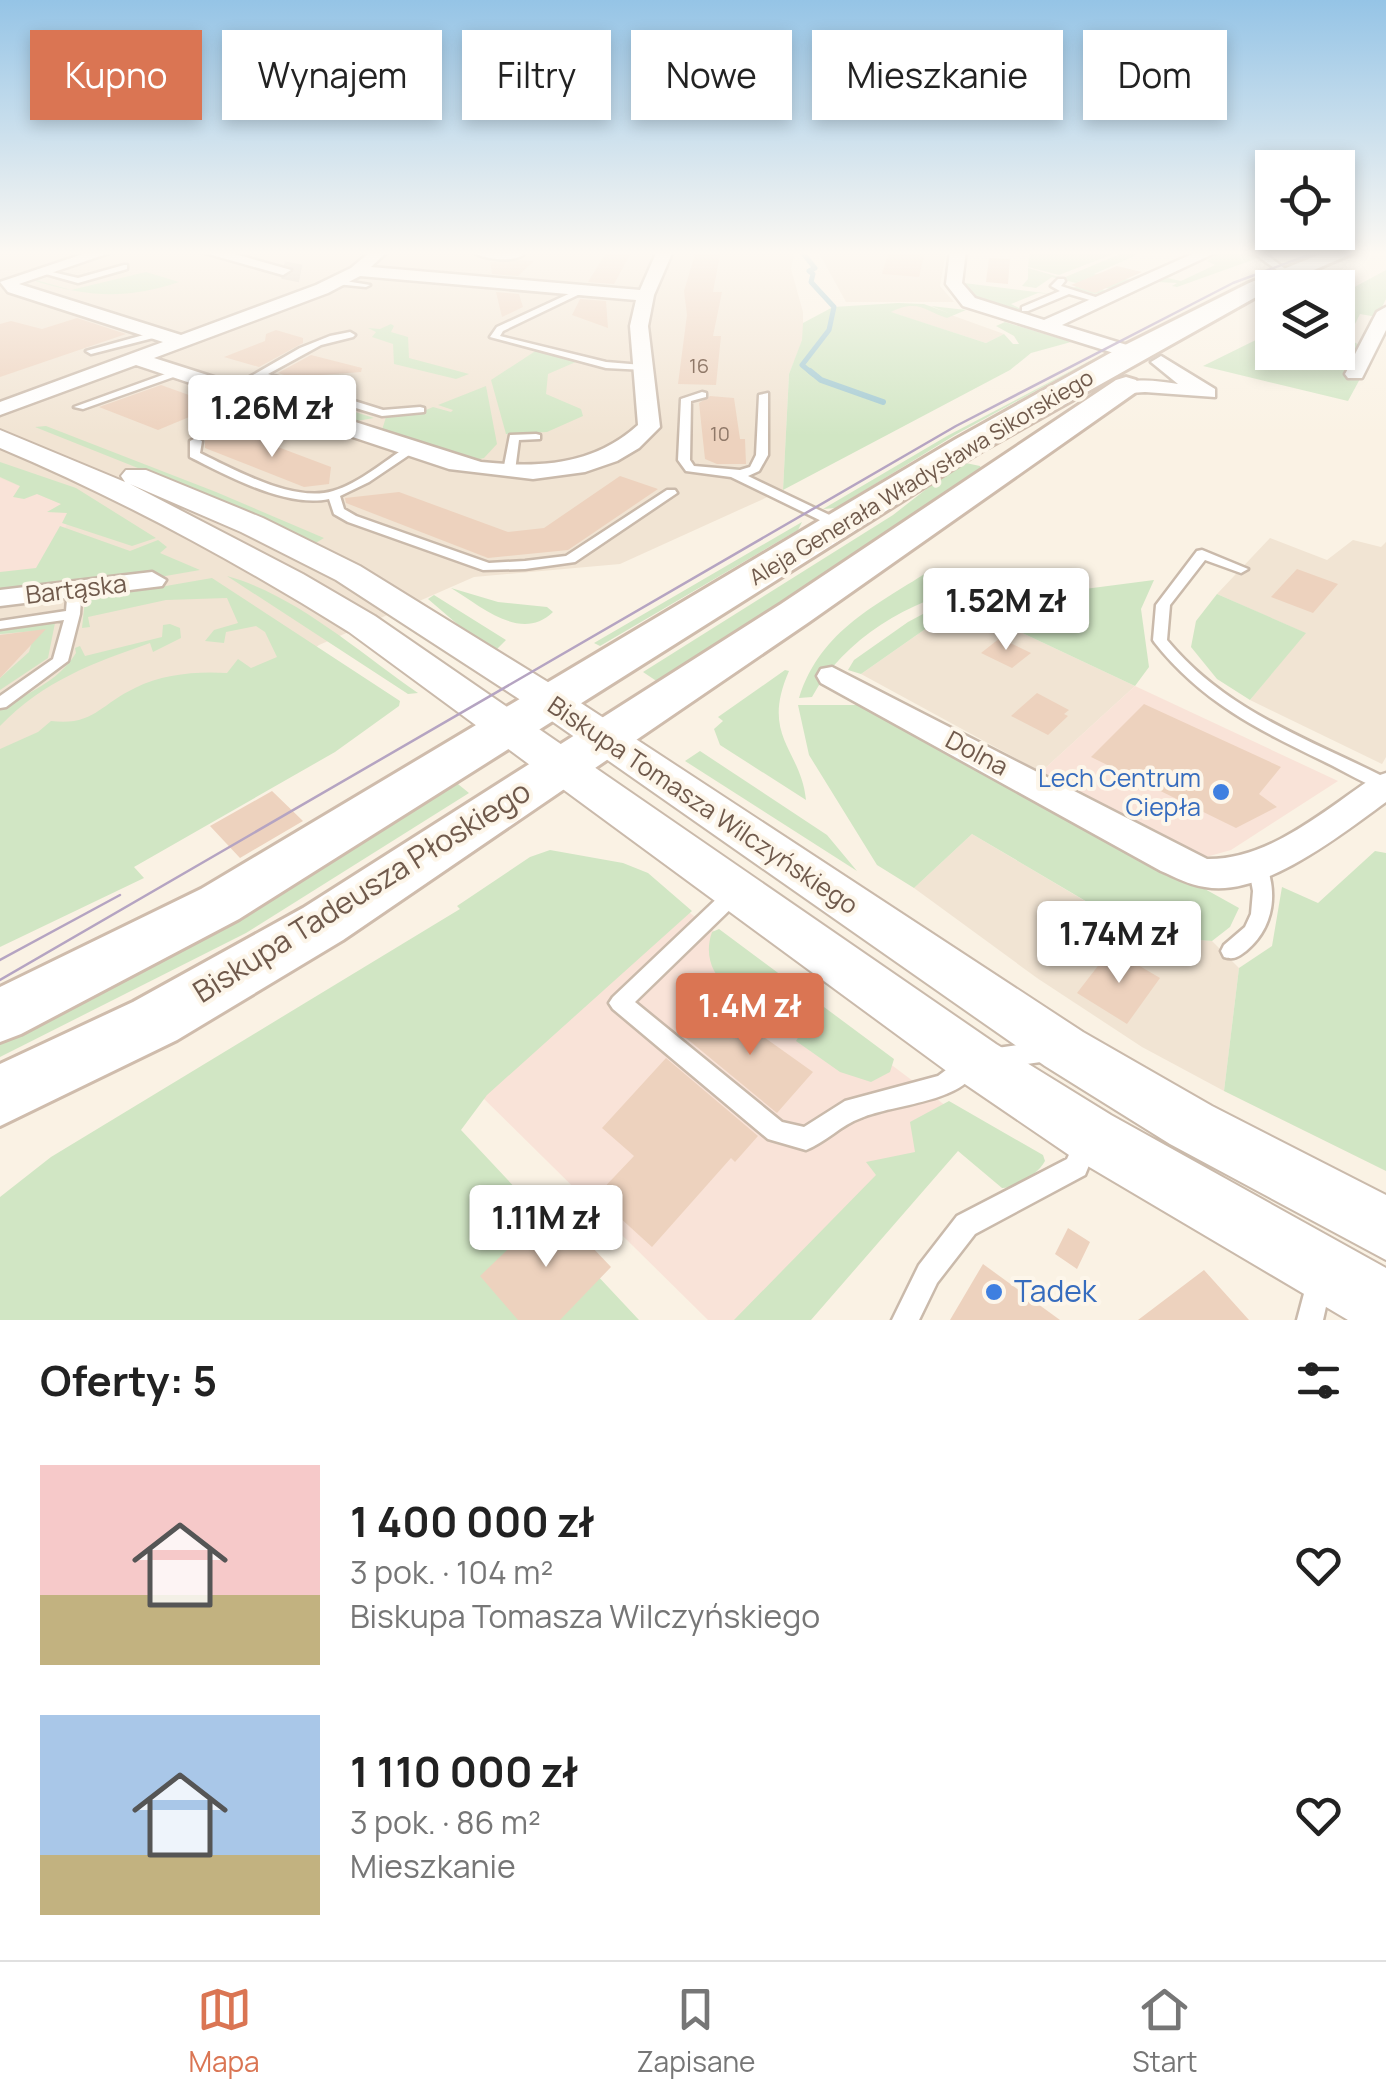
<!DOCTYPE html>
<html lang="pl">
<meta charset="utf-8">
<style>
body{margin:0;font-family:Manrope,sans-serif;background:#f2f2f2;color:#222;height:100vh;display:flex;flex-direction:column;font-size:38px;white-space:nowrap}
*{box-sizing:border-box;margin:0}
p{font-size:32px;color:#767676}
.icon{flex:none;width:55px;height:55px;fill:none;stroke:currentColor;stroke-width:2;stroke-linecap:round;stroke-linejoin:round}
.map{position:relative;height:1320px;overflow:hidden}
.panel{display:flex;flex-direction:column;background:#fff;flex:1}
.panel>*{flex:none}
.hud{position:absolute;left:30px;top:30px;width:1328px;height:90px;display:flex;gap:20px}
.tools{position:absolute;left:1255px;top:150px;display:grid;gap:20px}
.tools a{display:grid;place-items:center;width:100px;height:100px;border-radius:0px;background:#fff;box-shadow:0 5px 15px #0003;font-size:50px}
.price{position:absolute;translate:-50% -85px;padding:0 22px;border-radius:10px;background:#fff;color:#222;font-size:32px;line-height:65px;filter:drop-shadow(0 2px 5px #0008)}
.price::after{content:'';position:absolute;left:50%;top:60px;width:30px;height:22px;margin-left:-15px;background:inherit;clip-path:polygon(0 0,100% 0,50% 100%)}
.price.on{background:#da7553;color:#fff}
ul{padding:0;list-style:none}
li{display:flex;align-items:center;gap:30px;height:250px;padding:0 40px}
li span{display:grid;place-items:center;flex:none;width:280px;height:200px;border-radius:0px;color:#555}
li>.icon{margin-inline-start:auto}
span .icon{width:120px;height:120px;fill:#fffc;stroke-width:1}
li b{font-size:42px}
h2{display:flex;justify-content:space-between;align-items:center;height:120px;padding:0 40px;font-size:42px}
.chip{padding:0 35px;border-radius:0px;background:#fff;box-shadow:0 5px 15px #0003;font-size:35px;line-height:90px}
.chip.on{background:#da7553;color:#fff}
.tab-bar{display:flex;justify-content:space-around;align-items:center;height:140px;border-top:2px solid #e0e0e0;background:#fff;font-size:28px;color:#767676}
.tab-bar a{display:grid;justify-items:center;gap:5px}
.tab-bar .on{color:#da7553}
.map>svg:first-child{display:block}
.residential{fill:#f1e4d3}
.commercial{fill:#f9e3d8}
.green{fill:#d1e6c4}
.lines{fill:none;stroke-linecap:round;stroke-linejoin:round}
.stream-far1{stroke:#a1c9d2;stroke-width:5}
.stream{stroke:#a1c9d2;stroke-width:6}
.building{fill:#edd2be}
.minor-tunnel{stroke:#d8ccbe;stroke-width:18;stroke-dasharray:18 9;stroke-linecap:butt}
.service-casing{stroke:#cabaab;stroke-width:5}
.minor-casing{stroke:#cabaab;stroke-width:5}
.tertiary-casing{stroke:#cabaab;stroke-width:4}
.secondary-casing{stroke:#cfbcac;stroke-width:6}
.service{fill:#fff;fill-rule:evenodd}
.minor{fill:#fff;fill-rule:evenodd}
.tertiary{fill:#fff;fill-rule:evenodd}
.secondary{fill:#fff;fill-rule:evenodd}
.tram{stroke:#b5a4c2;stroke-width:2.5}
.shop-dot{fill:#3f7fe0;stroke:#fdf6ea;stroke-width:4}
.labels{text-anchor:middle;stroke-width:8;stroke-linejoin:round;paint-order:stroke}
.number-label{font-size:20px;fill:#8f7868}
.far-street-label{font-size:22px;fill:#705a4c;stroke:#fdf6ea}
.street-label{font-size:25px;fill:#705a4c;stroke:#fdf6ea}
.shop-label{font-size:25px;fill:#366cbe;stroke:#fdf6ea;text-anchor:end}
.near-street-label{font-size:30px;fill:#705a4c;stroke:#fdf6ea}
.near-shop-label{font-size:30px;fill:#366cbe;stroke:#fdf6ea;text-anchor:start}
</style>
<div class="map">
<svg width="1386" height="1320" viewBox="0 0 1386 1320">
<rect width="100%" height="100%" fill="#faf2e4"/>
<path class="residential" d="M0,251h795l-4,18 12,43v27l-14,35 -6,116 -163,74 -146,13 -155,68 -16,12 -303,107z
M818,251h128l-6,35 14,16h-108z
M907,304l22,3 75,27 -18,9 -96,-31z
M1270,538l57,22 26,-20 28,7 5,-5v215l-4,7 -132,-64 55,-67 -88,-39z
M961,604l174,82 -94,86 -180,-98z
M972,834l172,102 68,5 27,27 -15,123 -82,-44 -105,-69 -123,-90z"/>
<path class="commercial" d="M0,478l75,32 -35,62 -40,4z
M1135,686l203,95 -107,69 -25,7 -23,-4 -142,-81z
M686,910l272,205 -181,205h-69l-229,-226z"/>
<path class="green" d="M1030,251h91l-62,24 -31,-8z
M1127,251l14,2 -47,21 38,6 -22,9 -36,-9 33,11 -12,3 -22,-6 7,-4 -28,-7 -16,11 -14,-2 6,-7v-11l35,10z
M1220,251h35l-3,2 6,5 -81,29 -5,-1 5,-3 -19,-1 9,-4 14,3 34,-16 -8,-4z
M1386,270v29l-9,18 -17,-3 -12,24 11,7 -2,7 -38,1 19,-1v-56z
M146,272l33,10c-54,18 -93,15 -147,-2 4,-2 10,-4 15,-4l-11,4 35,10z
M964,283l88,11 -14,-1 -27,11 10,5c-20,7 -48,-8 -57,-26z
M898,303l26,1 27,10 -20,-8 35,4 -19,8c-20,-6 -29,-20 -56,-6l95,31 18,-9 9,10h6l-5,-8 -18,-10 9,-4 66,20 -40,11 -21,17 -227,120 6,-116 13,-34 1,-17 30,-16z
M391,324l3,2 -3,6 17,5 1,21 60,16 -13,5 -62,-15 -1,-20 -21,-7 4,-5 -8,-4 12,1z
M1272,332v20l44,1v3l25,8 5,9 15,4 -13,24 -145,-35z
M537,350l41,11 -30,13 -2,20 35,15 2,7 -36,16 -41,2 -15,-54z
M1105,353l-150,82 -119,73 -13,1 124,-73z
M264,383l110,35 -17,3 -105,-35z
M486,386l11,58 -13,14 -8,2 -94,-30 4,-13 28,-2 19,-8 18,5 2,-2 -15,-5z
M46,426l170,66 108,46 -10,6 -106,-48 -173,-69z
M0,462l76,26 80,50 -24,8 -70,-23 5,-10 -20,-1 14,-8 -24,-10 -13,5 -11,-2 7,-11 -20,-9z
M961,462l19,4 2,5 -321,213 -18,-12 250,-157z
M802,522l-4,8 -198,116 -6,-3z
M60,526l70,25 28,-11 9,7 -7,6 40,17 -46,8v-6l-154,19v-19l36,-4z
M934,568l40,19c-64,12 -130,52 -162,110l-13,1c22,-69 78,-93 135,-130z
M227,576c69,19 132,76 191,117l-10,1z
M212,578l188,123 -1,5 -64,46 -201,115 10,11 -144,69v-198l38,-17 13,-11c43,5 48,-16 84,-33 27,-14 62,-17 92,-15l11,-14 13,9 26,-11 -12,-25 -9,-6 -30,6 -2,11 -19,-2 9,-11 24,-7 -11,-25 -61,2 -78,17 2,10 -8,1 3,-28z
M1154,580l-13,29 8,58 -14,19 -174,-82 -100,70 -13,-4 6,-10 54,-38 45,-24 124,-8z
M451,588l47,14 49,5 6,5c-32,31 -72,-6 -102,-24z
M1217,594l89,39 -56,67 -33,-21 -26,-32 5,-26z
M434,595l72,45 -10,10 -26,-15 -42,-36z
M55,623l-7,35 -48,32v-12l29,-26 6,-21 -35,3v-3z
M170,624l10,4 1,10 -28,14 -3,-9c-59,21 -105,37 -150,83v-16c28,-18 57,-27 76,-57l-1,-5 5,-2 5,10 77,-19 1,-12z
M785,670l4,1c-29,66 12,78 17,129l-86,-55 -6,-16 9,-8 -5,-4z
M798,705h60l39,13 342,190 -9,19 -18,14 -67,-5 -173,-102 -58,54 -37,-23 -68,-110z
M700,751l127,84 30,36 -172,-110z
M453,780l16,13 -223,140 -246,124v-20z
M550,850l73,13 25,10 44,38 -205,184 -26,35 178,190h-639v-123l51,-40 409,-248 -3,-3 73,-49z
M1375,851l11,2v318l-162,-80 15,-123 33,-22 10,-59 36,16z
M719,929l175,130 -4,13 -19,10 -31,-10 -44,-31 3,-5 -27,-20 -5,5c-28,-22 -70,-46 -55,-89z
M949,1101l94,54 2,6c-7,13 -28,27 -43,27l-44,-37 -147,169h-77l142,-145 -10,-13 49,-10 -5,-30z"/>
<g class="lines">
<path class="stream-far1" d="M801,251l14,17 -6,3 4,3 -2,8 23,25 -5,23 -27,35 11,9"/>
<path class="stream" d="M810,371l11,9 62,22"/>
</g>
<path class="building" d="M607,251h25l-18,33 -26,-2z
M696,251h23l1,4 -7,37h9l-9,44h8l-5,49 -38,-1 9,-69 -3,-24z
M889,251h32l-1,4 4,1 -5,21 -37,-3z
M989,258l21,1 -2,25 -22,-2z
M521,260l13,1 -16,15 -26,-2 -2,-12z
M1117,266l25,6 -47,21 -24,-8z
M496,292l23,2 4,13 -21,10z
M580,299l26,2 2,27 -36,-13z
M77,318l49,16 -126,43v-53l11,-3 31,8z
M276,330l27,8v5l-44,24 -35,-10 41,-16 1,-7z
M311,355l51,13 -1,4 -53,4 -1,6 -29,-9z
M161,385l53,19 -15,2 -7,5 2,4 -36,15 -59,-23z
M710,396l24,2 6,41h5l1,25h-29l-12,-5 -6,-56z
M249,436l82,31 -2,17 -25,3 -99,-39v-8z
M620,476l38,13 -90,61 -80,8 -142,-55 -1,-5 54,-6 109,40 36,-4z
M1297,569l41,15 -25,29 -42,-16z
M46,629l-46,49v-43z
M1000,638l31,15 -19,15 -31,-15z
M1037,693l32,17 -5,4 4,2 -20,19 -37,-19z
M1144,704l137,63 -22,27 18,13 -41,21 -145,-71z
M272,791l31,30 -63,37 -30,-32z
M1111,949l49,29 -33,46 -50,-31z
M719,1005l94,67 -36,41 -91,-75z
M666,1058l92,78 -23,26 -4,-4 -79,89 -56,-51 38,-40 -32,-28z
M553,1206l58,61 -51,53h-42l-38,-44z
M1068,1228l22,14 -13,27 -22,-15z
M983,1264l77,56h-110z
M1204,1270l45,50h-111z"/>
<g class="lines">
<path class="minor-tunnel" d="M283,270l20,4"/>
<defs>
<path id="service" d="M1255,251h12l-3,2 28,21 -7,2 -30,-22z
M124,265h3v4l-49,14 -43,-12 4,-2 39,9z
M1058,279h6l1,2 -4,5 3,1 44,14 -4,3 -35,-10 -41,17h-6v-4l38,-16 -9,-5z
M339,280l31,5 -4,2 -30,-3 -1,-2z
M575,291l7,2 -79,38 -3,5 106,26 36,3 3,1v4l-39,-2 -116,-31 7,-10z
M158,331l3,1v4l-70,18 -5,-3z
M350,332l5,3 -2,2 -32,8 -53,29 115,36 37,-3 4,1v4l-42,4 -121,-37 -25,13 -9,-2 73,-42 30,-12z
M179,369l3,1v4l-99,35 -9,-2z
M702,392l4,1v4l-15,4 -1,59 4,6 46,4 10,-3 6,-12 3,-60 9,-2v62l-9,16 -11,5 94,45v6h-8l-103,-50 -45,-6 -8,-11 3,-61z
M251,393l5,3 -1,2c-19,8 -40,22 -59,14l5,-3 9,1z
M536,434l4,1v4l-21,1 -4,31 -2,2h-8l-2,-2 7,-36z
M196,438l6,3 -2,12c35,17 94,50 133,38 27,-8 51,-30 74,-44h8v4l-46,31 -29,14 4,13 12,7 133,47 36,-2 41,-5 101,-66h8l2,3 -102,69 -50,7 -42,1 -135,-48 -14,-8 -5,-15c-43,9 -101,-23 -139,-42v-16z
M1202,550l46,19 -7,4 -36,-13 -35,45 -3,35c60,72 138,97 219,138v13c-22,-7 -42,-20 -63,-30 -66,-32 -121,-59 -168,-118l-2,-3 3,-35 41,-54z
M68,584l5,1 8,14 -1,15 -12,47 -62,46 -6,1v-12l53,-37 11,-39 -64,9v-8l66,-10 1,-12 -6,-11z
M1257,857l7,2c14,32 11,68 -18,92 -8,6 -12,9 -22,6l-3,-6 3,-6 21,-18 6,-13 2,-23 -5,-27 2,-5z
M734,887l7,2 3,5 -3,5 -106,103 147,120 22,5 41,-26 93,-25 24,-18 8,-3 8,3 3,7c-19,39 -85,38 -120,53 -20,7 -35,24 -55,32l-38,-11 -155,-130 -4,-6 4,-6 114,-108z
M1048,1041l8,3 3,7 -3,7 -8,3 -51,7 -8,-3 -3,-7 3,-7 8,-3z
M1086,1132l8,3 4,8 -13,32 -110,59 -38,49 -18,37h-27l27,-55 38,-49 110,-57 11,-24z
M1319,1267l9,4 4,9 -9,40h-26l13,-49z"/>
<path id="minor" d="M92,251h23l-96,33 162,51 135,-50 35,-17 20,-17h17l-17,16 269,23 17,-39h16l-19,44 -6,31 12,101 -21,21 -22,13 -32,11 -52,7 -84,-10 -313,-104 -136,50v-13l163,-60 -155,-50 -8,-10zM360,276l276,24 -6,26 8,99c-45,41 -100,43 -157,37l-327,-104 174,-65z
M198,251h26l67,19 -8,5z
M471,251h46l6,4c-12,8 -40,4 -52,-4z
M950,251h16l-4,32 13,15 69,22 155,-69h20l-157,74 78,24 2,4 -9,6 -170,-53 -17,-22z
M1386,307v23l-24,48h-14l-3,-4 4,-7 -38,-8 -3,-4 27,-3 19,4 23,-44z
M1161,356l54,33v8l-70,-5 -31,2 -3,-4c18,-14 45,-9 67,-6l-27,-22z
M152,572l14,8 -4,6 -162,20v-16z
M832,667l375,192c62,1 118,-49 167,-82l12,-4v29c-44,32 -124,96 -181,85 -16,-2 -30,-10 -44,-16l-340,-188 -4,-7 4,-7z"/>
<path id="tertiary" d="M0,430l125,52 -4,-6 5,-6h20l117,48 97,48 204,126 519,340 129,74 174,89v65l-216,-116 -125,-78 -509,-356 -200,-130 -95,-48 -111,-48 173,90 72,42 621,428 115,71 275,153v52h-38l-279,-165 -113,-77 -607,-446c-112,-70 -228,-133 -349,-184z"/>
<path id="secondary" d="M1328,251h30l-86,37 -294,165 -739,466 -218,115 -21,8v-55l201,-98 755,-450 165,-92 128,-64z
M1126,377l10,3 4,6 -4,6 -327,230 -466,318 -166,100 -177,86v-62l133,-62 170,-94 478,-304 335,-224z"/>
</defs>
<use href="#service" class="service-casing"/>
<use href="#minor" class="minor-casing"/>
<use href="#tertiary" class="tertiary-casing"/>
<use href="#secondary" class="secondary-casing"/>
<use href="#service" class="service"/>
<use href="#minor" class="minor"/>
<use href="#tertiary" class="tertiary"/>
<use href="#secondary" class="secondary"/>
<path class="tram" d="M0,960l120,-65
M0,980l956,-554 277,-143 86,-32"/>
</g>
<linearGradient id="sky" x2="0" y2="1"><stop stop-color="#95c4e6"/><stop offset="0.58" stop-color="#fdf9f3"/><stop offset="1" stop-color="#fdf9f3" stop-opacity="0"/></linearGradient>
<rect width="1386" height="436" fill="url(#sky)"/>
<g class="shop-dot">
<circle cx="1221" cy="792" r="10"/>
<circle cx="994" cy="1292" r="10"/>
</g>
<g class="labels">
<g class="number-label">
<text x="699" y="373">16</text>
<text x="720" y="441">10</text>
</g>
<g class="far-street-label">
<text transform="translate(921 477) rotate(-31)" y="8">Aleja Generała Władysława Sikorskiego</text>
</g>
<g class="street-label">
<text transform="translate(76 589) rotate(-7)" y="9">Bartąska</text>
<text transform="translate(977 753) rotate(28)" y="9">Dolna</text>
<text transform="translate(703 805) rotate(34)" y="9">Biskupa Tomasza Wilczyńskiego</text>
</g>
<g class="shop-label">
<text x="1201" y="787">Lech Centrum<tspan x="1201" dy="29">Ciepła</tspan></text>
</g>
<g class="near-street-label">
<text transform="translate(362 892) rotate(-32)" y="10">Biskupa Tadeusza Płoskiego</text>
</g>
<g class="near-shop-label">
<text x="1014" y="1302">Tadek</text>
</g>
</g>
</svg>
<div class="tools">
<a><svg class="icon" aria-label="locate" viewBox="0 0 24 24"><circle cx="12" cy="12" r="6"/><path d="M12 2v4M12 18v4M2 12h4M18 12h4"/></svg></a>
<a><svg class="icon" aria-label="layers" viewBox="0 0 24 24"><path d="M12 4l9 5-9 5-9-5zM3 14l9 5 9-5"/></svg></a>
</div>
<b class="price" style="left:272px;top:460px">1.26M zł</b>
<b class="price" style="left:1006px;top:653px">1.52M zł</b>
<b class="price" style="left:1119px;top:986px">1.74M zł</b>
<b class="price on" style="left:750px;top:1058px">1.4M zł</b>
<b class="price" style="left:546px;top:1270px">1.11M zł</b>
<div class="hud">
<a class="chip on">Kupno</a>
<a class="chip">Wynajem</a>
<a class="chip">Filtry</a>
<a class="chip">Nowe</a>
<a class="chip">Mieszkanie</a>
<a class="chip">Dom</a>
</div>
</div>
<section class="panel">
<h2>Oferty: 5<svg class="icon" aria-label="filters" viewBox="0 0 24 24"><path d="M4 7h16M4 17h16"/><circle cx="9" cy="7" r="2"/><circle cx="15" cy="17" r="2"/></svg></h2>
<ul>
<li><span style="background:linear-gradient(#f6c9c9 65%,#c2b280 0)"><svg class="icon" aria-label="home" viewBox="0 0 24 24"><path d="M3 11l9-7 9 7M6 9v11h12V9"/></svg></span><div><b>1 400 000 zł</b><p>3 pok. · 104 m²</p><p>Biskupa Tomasza Wilczyńskiego</p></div><svg class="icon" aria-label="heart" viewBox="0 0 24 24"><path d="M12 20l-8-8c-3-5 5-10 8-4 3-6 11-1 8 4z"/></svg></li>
<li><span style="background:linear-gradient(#a9c7e8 70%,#c2b280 0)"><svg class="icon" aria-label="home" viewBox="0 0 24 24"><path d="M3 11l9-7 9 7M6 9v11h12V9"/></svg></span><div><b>1 110 000 zł</b><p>3 pok. · 86 m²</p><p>Mieszkanie</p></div><svg class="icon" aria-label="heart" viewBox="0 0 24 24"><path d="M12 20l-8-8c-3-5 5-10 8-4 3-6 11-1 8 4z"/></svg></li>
</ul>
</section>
<nav class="tab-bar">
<a class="on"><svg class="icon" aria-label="map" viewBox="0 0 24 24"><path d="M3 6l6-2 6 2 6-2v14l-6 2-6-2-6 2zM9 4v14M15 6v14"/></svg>Mapa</a>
<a><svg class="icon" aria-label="saved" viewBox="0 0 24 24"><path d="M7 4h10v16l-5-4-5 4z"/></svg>Zapisane</a>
<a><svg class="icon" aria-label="home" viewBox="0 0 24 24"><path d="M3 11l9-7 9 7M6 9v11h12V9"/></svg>Start</a>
</nav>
